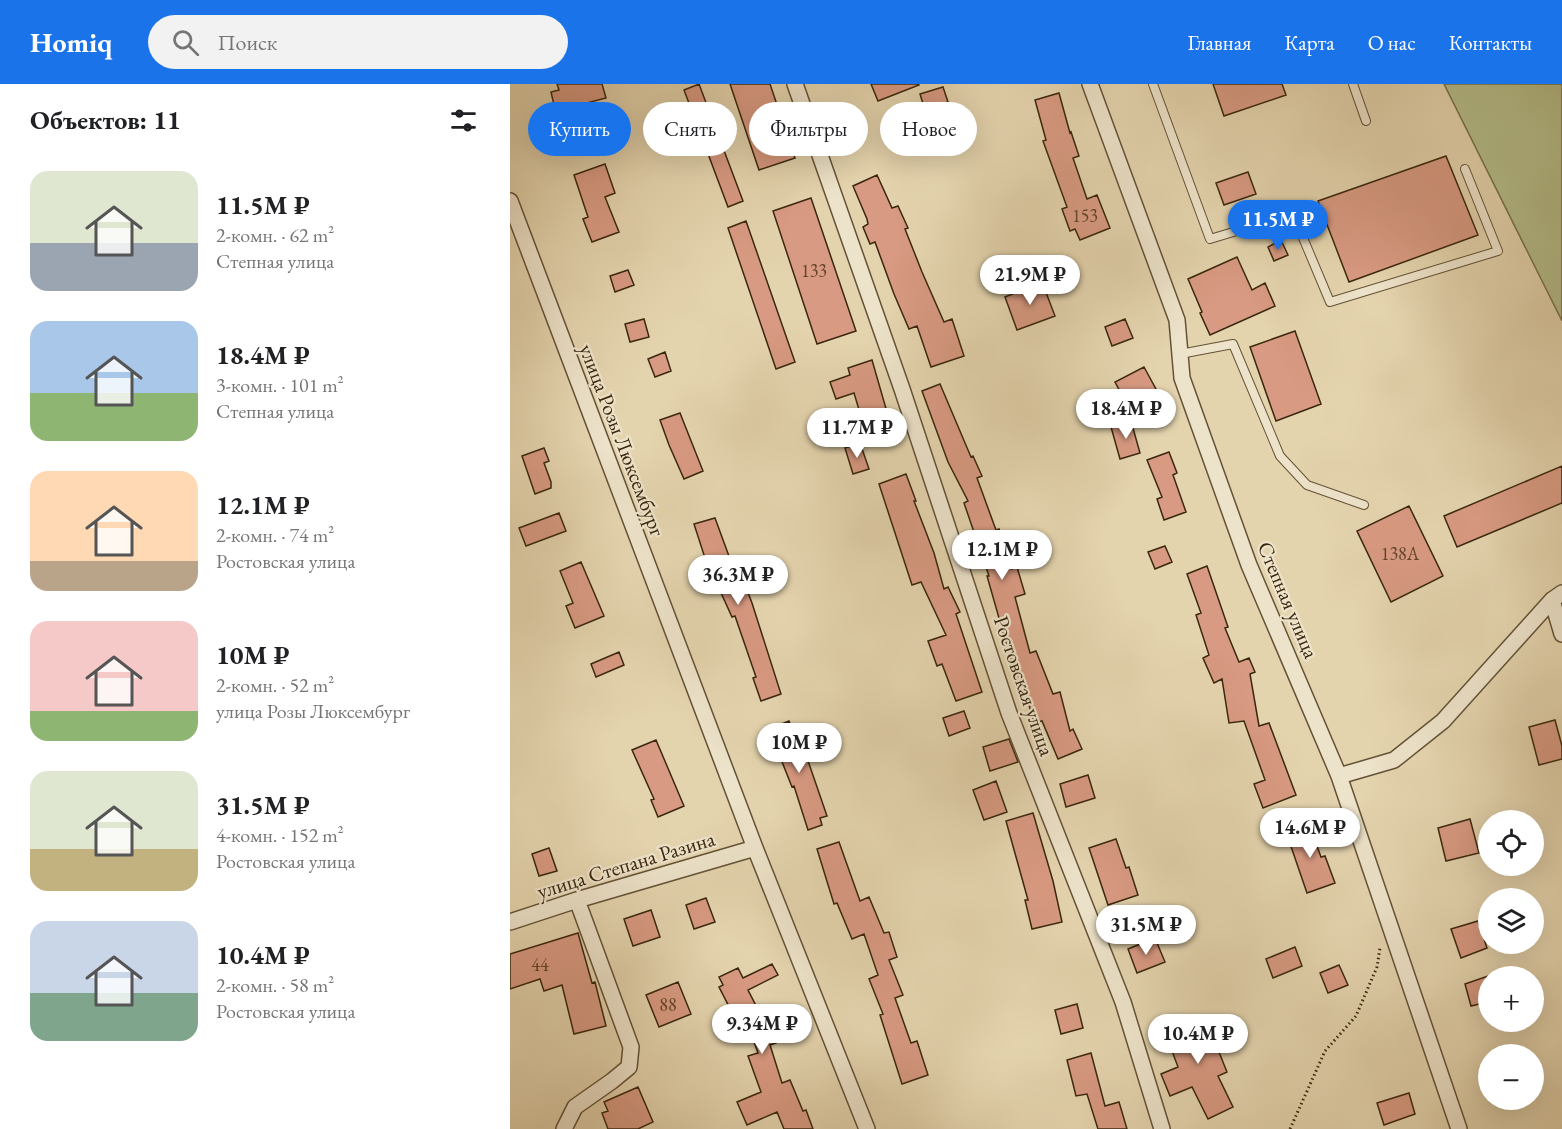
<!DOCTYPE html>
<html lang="ru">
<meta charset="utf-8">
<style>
body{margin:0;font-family:"EB Garamond",serif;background:#f2f2f2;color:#202124;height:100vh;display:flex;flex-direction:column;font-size:22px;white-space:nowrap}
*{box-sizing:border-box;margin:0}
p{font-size:20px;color:#757577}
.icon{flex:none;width:33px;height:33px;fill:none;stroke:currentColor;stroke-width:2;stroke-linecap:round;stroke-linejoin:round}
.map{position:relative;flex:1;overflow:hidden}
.sheet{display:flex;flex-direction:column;background:#fff;width:510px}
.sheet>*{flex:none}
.hud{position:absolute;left:18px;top:18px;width:570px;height:54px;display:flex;gap:12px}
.tools{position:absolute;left:968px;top:726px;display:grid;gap:12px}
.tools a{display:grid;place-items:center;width:66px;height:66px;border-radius:50%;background:#fff;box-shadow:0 6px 24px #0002;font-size:30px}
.price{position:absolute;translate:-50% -51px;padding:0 14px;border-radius:21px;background:#fff;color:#222;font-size:20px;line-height:39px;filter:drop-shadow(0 2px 3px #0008)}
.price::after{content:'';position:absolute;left:50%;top:36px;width:18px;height:14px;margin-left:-9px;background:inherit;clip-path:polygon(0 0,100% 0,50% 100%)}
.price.current{background:#1a73e8;color:#fff}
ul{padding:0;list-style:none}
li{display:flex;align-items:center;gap:18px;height:150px;padding:0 30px}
li span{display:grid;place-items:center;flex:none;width:168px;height:120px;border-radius:18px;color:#555}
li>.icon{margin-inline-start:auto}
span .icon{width:72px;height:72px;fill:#fffc;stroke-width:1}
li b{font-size:26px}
h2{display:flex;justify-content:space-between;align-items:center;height:72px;padding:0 30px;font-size:26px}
.pill{padding:0 21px;border-radius:27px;background:#fff;box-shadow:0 6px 24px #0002;font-size:21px;line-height:54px}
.pill.current{background:#1a73e8;color:#fff}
header{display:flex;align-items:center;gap:36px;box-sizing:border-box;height:84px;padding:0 30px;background:#1a73e8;color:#fff}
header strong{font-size:28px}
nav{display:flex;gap:33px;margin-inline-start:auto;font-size:21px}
.search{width:420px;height:54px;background:#f2f2f2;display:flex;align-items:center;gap:15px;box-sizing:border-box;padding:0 21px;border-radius:33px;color:#757577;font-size:22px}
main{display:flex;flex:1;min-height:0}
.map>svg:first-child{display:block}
.green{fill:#b4bd8a;stroke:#77724c;stroke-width:1.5}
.building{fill:#d89a82;stroke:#3a270e;stroke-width:1.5}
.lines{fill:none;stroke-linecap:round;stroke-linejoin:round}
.lane-casing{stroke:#645236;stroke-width:10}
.street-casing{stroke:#645236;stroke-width:18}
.path{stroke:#3a270e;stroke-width:3;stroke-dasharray:1.5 3;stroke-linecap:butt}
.lane{stroke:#ede3ca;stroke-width:8}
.street{stroke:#ede3ca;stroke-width:15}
.labels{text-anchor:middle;stroke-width:4.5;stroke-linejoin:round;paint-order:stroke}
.number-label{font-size:18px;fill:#62442b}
.street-label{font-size:21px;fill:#3a270e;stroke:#ede3ca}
</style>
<header>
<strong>Homiq</strong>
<div class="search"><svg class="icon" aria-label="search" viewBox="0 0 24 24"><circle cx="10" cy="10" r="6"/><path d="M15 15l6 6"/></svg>Поиск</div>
<nav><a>Главная</a><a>Карта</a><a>О нас</a><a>Контакты</a></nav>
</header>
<main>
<section class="sheet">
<h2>Объектов: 11<svg class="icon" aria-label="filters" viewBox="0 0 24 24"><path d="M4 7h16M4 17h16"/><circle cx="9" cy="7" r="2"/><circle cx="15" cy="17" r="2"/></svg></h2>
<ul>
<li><span style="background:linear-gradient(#dfe7d0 60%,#9aa5b1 0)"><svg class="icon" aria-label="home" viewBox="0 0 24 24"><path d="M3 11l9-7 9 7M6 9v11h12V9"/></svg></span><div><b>11.5M ₽</b><p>2-комн. · 62 m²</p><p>Степная улица</p></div></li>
<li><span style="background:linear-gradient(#a9c7e8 60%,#8fb573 0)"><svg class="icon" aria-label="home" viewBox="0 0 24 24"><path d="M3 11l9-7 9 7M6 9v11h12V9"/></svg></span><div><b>18.4M ₽</b><p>3-комн. · 101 m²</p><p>Степная улица</p></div></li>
<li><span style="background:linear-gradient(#ffd9b3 75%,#b9a48a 0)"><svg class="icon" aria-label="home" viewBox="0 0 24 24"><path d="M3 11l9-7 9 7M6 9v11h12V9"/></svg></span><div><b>12.1M ₽</b><p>2-комн. · 74 m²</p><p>Ростовская улица</p></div></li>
<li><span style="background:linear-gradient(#f6c9c9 75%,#8fb573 0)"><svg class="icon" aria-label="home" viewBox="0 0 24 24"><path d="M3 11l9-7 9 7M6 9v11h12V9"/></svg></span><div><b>10M ₽</b><p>2-комн. · 52 m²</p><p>улица Розы Люксембург</p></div></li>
<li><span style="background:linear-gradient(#dfe7d0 65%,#c2b280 0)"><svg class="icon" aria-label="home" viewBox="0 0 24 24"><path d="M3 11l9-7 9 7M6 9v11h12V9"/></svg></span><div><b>31.5M ₽</b><p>4-комн. · 152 m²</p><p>Ростовская улица</p></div></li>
<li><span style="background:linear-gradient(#c9d6e8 60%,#7fa58c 0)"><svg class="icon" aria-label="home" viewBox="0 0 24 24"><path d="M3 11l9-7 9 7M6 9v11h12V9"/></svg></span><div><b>10.4M ₽</b><p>2-комн. · 58 m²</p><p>Ростовская улица</p></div></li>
</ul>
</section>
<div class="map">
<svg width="1052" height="1045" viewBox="0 0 1052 1045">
<rect width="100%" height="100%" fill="#e4d4ae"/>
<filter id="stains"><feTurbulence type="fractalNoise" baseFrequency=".00333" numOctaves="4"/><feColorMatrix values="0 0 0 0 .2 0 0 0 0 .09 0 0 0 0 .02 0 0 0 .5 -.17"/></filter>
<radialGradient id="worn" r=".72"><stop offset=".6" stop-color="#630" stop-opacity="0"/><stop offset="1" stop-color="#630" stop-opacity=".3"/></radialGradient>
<path class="green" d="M934,0h118v237z"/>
<path class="building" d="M47,0h45l4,14 -27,7 11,33 -31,11 -9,-24 8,-3 -7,-30 8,-2z
M189,0l44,117 -15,6 -44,-117z
M220,0h40l25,74 -36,12z
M361,0h47l1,1 -41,16z
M703,0h69l4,11 -62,21z
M433,3l5,15 -23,8 -5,-16z
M549,9l11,40 1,-1 8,24 -6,2 14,41 10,-4 13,33 -30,12 -5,-11 -5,2 -8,-22 5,-2 -24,-66 3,-1 -11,-40z
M404,32l6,15 -21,9 -6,-16z
M936,72l32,79 -129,47 -31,-81z
M95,80l10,29 -10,4 14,35 -27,10 -9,-23 5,-2 -14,-42z
M738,88l8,22 -32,11 -8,-22z
M367,91l15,33 6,-2 10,22 -3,1 17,43 22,50 8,-3 12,37 -33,11 -14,-41 -8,3 -15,-35 -19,-52 -5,2 -7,-17 5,-3 -1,-5 -14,-33z
M301,114l45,133 -39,13 -44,-133z
M236,137l49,141 -19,7 -48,-141z
M771,156l7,15 -14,6 -6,-14z
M727,173l15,33 13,-7 10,23 -65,29 -10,-22 2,-1 -14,-33z
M118,186l6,15 -19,7 -5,-16z
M532,198l13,34 -38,14 -12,-33z
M134,235l5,18 -19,5 -5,-18z
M615,235l8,19 -21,8 -7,-19z
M785,247l26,73 -45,17 -26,-74z
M155,268l6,19 -16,6 -7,-18z
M362,276l19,66 -25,7 -12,-40 -18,6 -6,-17 20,-7 -2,-7z
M634,283l13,24 -29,15 -13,-24z
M430,300l31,73 2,-1 9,20 -5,2 19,52 3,-1 13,40 5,-2 8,27 -10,3 15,56 6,-2 17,43 7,-2 10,39 3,-2 9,20 -24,10 -16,-38 -8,2 -11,-40 -4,2 -10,-24 2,-1 -24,-84h2l-25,-73 4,-2 -20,-39 -26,-71z
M170,329l23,58 -19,8 -15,-34 -9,-25z
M621,337l9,32 -20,6 -9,-32z
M350,359l9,26 -16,5 -8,-26z
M34,364l5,13 -5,2 7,19v6l-16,6 -13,-38z
M659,368l8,21 -4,2 13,37 -22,8 -7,-21 5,-2 -15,-37z
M1052,382v37l-105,44 -13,-31z
M396,390l10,27h-2l20,52 10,36 4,-2 12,25 -4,2 26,78 -26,9 -14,-37 -5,2 -9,-25 18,-6 -25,-53 -9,3 -33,-101z
M899,422l34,70 -52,26 -34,-71z
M49,429l7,18 -40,15 -7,-18z
M205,434l26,71 5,-2 6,16 29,91 -20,7 -8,-23 3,-1 -21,-61 -3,1 -15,-33 -3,2 -11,-27 2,-1 -11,-34z
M655,462l7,16 -17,7 -7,-17z
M71,478l23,54 -29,12 -9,-22 7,-3 -13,-32z
M697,482l21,61 -3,1 14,34 10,-4 6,14 -5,2 9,52 10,-3 27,72 -33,13 -9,-24 11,-4 -21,-59 -15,2 -7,-44 -8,4 -11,-25 6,-3 -13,-40 5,-2 -14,-39z
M109,568l5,13 -28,12 -5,-13z
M454,627l6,17 -21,8 -6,-18z
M1045,636l7,26v13l-23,6 -10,-38z
M279,637l14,35 3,-1 21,61 -7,2 2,7 -14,5 -14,-44 -2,1 -23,-58z
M499,655l9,23 -28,9 -7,-24z
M146,656l28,66 -26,11 -7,-17 3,-1 -22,-49z
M578,691l7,23 -29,9 -6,-23z
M486,697l11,31 -23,8 -11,-30z
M523,729l20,68 9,41 -30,7 -7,-29h3l-22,-79z
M960,735l9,34 -33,8 -8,-33z
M799,740l12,33 4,-1 10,27 -28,10 -21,-61z
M606,755l10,29 3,-1 9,28 -30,10 -19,-57z
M329,758l21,59 9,-4 15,36 5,-1 8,25 -8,3 14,35 -8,3 16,45 6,-2 11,34 -26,9 -22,-69 3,-1 -14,-35 9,-4 -14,-41 -12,5 -15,-36 -3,1 -17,-55z
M39,764l8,23 -18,5 -7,-22z
M196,814l9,24 -21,7 -8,-24z
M141,826l9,27 -27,9 -9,-27z
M968,837l9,27 -26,10 -10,-29z
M68,849l14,50 3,-1 11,44 -32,8 -12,-49 -18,6 -4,-12 -30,10v-35z
M645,854l10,24 -28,11 -9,-24z
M785,863l7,19 -29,12 -7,-19z
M262,880l6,11 -30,15 19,37 3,-1 6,17 -6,2 12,38 8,-3 13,31 3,-1 7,19h-29l-7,-17 -30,13 -10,-23 24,-10 -13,-36 10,-3 -11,-31 -8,4 -20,-39 4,-2 -4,-8 19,-9 5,10z
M829,881l9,20 -20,8 -8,-20z
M978,892v26l-17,4 -6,-22z
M168,898l13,32 -32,13 -13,-32z
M567,920l6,24 -22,6 -6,-24z
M703,931l10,25 -8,2 12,30 -9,4 15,31 -25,12 -16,-32 -22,9 -9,-22 17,-7 -13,-35z
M581,969l14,53 14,-4 8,27h-29l-11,-35 -11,2 -9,-36z
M128,1003l15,35 -15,7h-30l-6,-16 6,-2 -4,-9z
M899,1009l6,21 -31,11 -7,-22z"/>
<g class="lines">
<defs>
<path id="lane" d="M643,0l57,155 83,-25 37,88 168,-51 -33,-82
M843,0l13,37
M670,270l53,-10 47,112 27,29 57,20"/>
<path id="street" d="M285,0l107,305 107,324 114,289 39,127
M580,0l87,236 5,58 67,187 90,211 120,353
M0,117l245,647 112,281
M1042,516l10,34
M829,692l55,-16 49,-39 109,-121 10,-7
M0,838l67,-22 178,-52
M54,1045l11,-22 37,-26 17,-14 2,-20 -54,-147"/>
</defs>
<use href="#lane" class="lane-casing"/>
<use href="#street" class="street-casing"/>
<path class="path" d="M780,1045l35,-78 31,-35 21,-49 3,-19"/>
<use href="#lane" class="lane"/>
<use href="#street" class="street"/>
</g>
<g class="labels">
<g class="number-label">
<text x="575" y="138">153</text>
<text x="304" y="193">133</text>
<text x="890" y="476">138А</text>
<text x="30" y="887">44</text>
<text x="158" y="927">88</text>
</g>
<g class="street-label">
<text transform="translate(112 356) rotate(69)" y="7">улица Розы Люксембург</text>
<text transform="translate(778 516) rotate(67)" y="7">Степная улица</text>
<text transform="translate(514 602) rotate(71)" y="7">Ростовская улица</text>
<text transform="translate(116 781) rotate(-17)" y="7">улица Степана Разина</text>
</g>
</g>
<rect width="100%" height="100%" filter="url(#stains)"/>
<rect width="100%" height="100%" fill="url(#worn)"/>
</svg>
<div class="tools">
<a><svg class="icon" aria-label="locate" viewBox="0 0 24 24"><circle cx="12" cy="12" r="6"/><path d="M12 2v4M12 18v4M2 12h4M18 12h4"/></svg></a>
<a><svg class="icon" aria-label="layers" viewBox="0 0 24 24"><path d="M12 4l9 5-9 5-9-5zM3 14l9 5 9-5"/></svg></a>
<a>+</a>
<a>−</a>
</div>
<b class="price current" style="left:768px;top:167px">11.5M ₽</b>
<b class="price" style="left:520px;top:222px">21.9M ₽</b>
<b class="price" style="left:616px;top:356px">18.4M ₽</b>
<b class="price" style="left:347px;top:375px">11.7M ₽</b>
<b class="price" style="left:492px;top:497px">12.1M ₽</b>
<b class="price" style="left:228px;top:522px">36.3M ₽</b>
<b class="price" style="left:289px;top:690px">10M ₽</b>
<b class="price" style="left:800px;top:775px">14.6M ₽</b>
<b class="price" style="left:636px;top:872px">31.5M ₽</b>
<b class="price" style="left:252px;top:971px">9.34M ₽</b>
<b class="price" style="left:688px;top:981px">10.4M ₽</b>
<div class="hud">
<a class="pill current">Купить</a>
<a class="pill">Снять</a>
<a class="pill">Фильтры</a>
<a class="pill">Новое</a>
</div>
</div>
</main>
